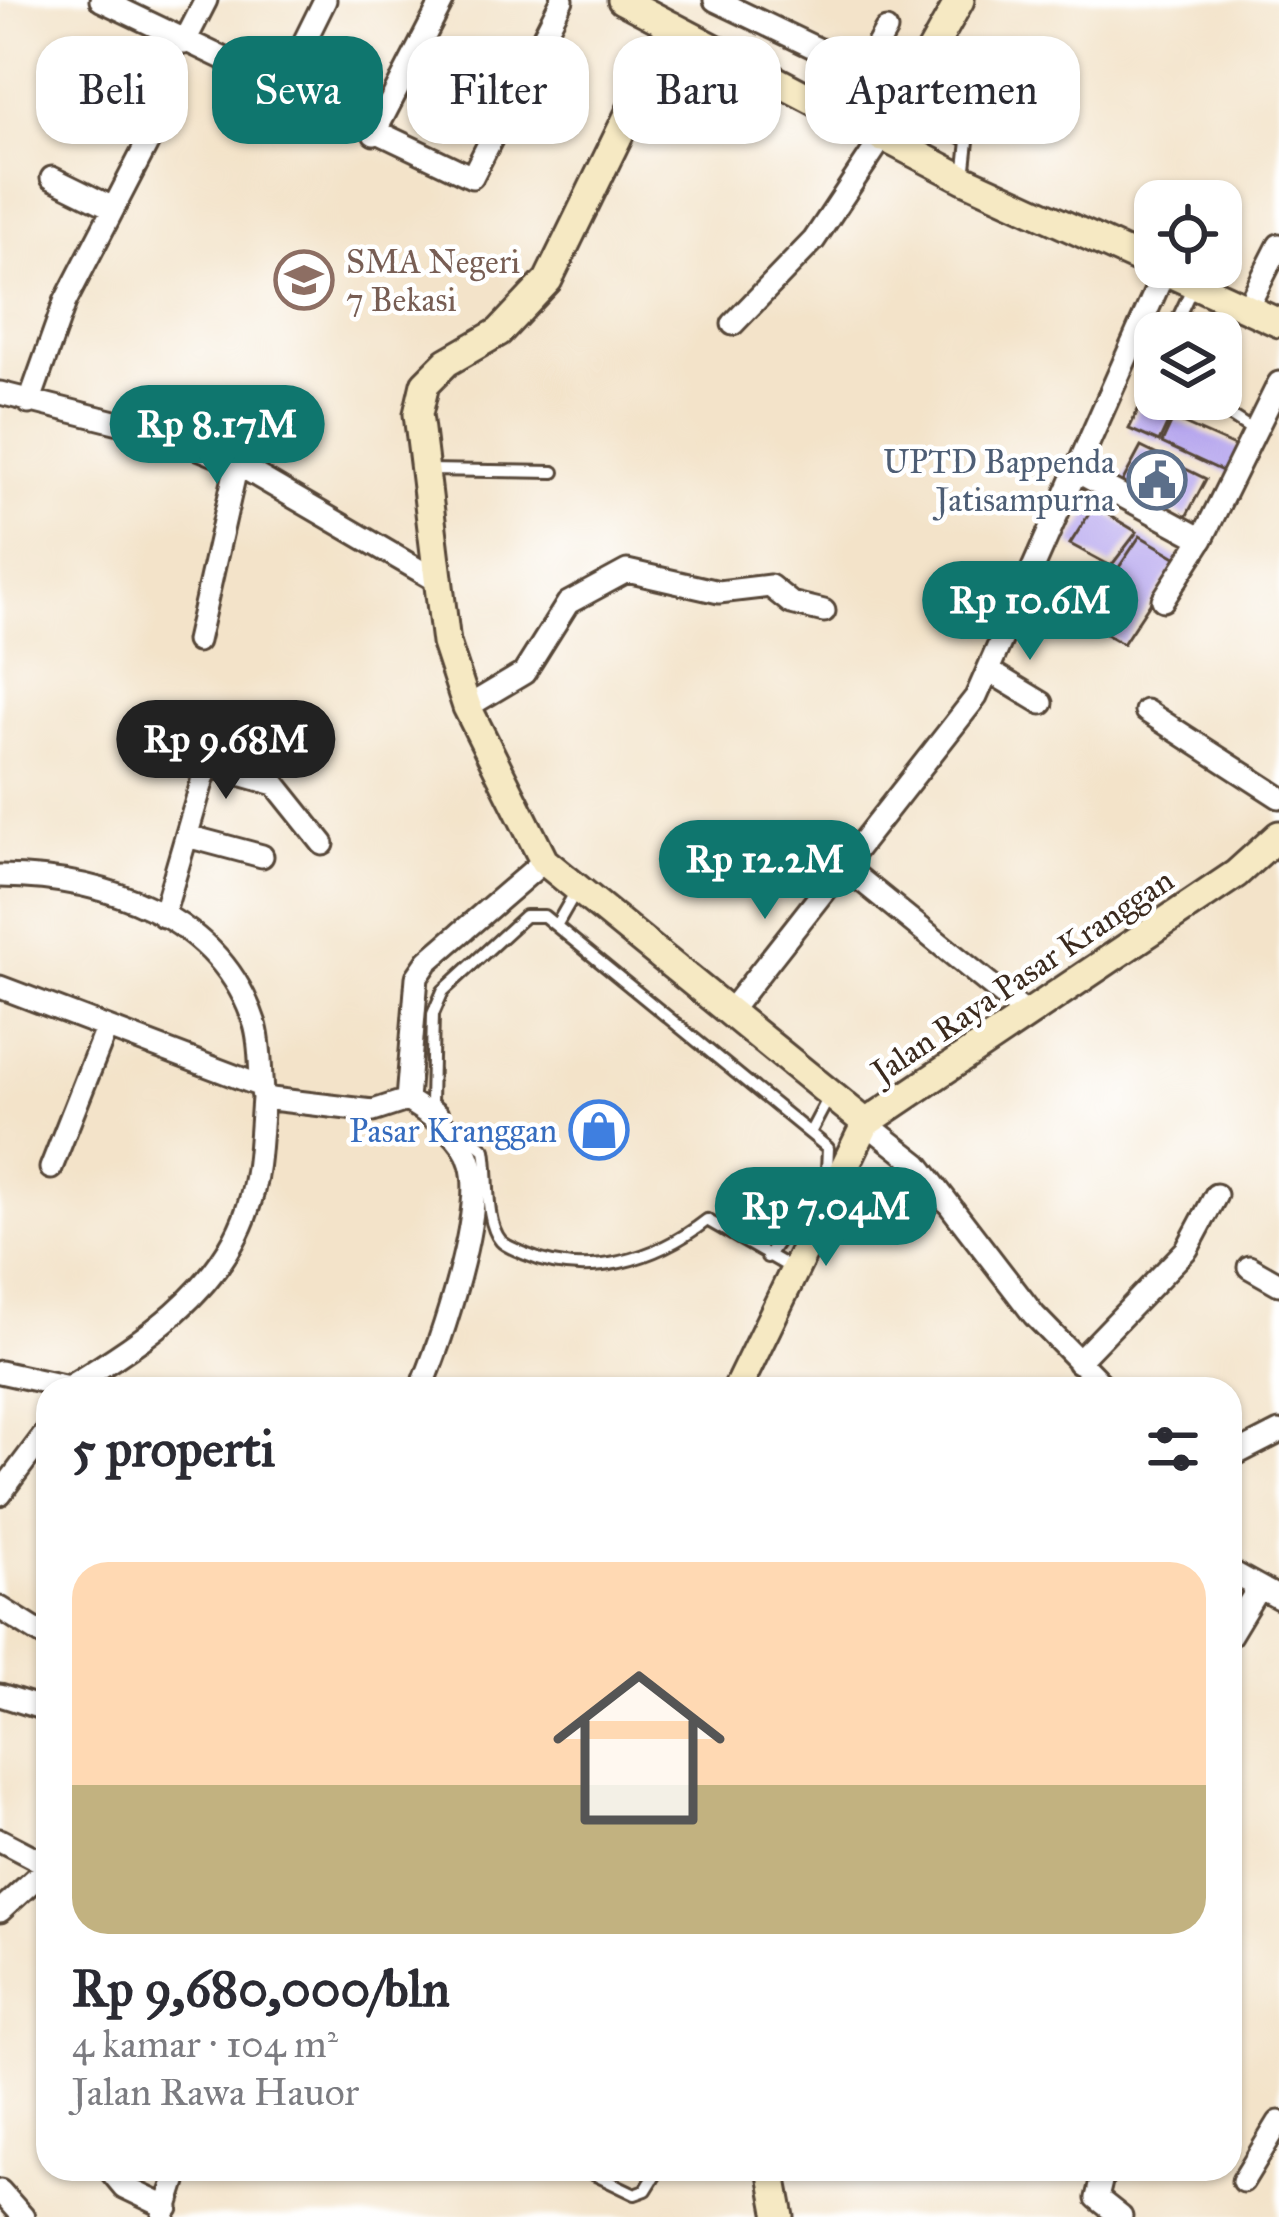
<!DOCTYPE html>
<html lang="id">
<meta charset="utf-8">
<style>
body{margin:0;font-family:"IM FELL Great Primer",serif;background:#f2f2f3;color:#2b2b33;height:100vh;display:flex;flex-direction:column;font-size:45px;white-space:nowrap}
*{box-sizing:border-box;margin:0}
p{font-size:39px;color:#7c7c81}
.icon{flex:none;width:66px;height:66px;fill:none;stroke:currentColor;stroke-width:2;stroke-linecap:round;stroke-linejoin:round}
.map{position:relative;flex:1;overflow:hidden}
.details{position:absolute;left:36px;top:1377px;width:1206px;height:804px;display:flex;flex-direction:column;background:#fff;border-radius:36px;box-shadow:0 3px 9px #0004}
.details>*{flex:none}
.hud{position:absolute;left:36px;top:36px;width:1209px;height:108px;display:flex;gap:24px}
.tools{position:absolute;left:1134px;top:180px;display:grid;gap:24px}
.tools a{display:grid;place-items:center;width:108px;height:108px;border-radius:24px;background:#fff;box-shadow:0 3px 9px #0004;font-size:60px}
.price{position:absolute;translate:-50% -102px;padding:0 27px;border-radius:42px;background:#0f766e;color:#fff;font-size:39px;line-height:78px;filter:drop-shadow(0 3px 6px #0008)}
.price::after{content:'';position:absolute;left:50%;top:72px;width:36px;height:27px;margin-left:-18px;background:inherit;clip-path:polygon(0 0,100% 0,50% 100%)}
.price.on{background:#222;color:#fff}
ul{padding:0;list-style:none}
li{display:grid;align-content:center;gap:24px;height:636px;padding:0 36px}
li+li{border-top:3px solid #e1e1e2}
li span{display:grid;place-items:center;height:372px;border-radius:36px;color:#555}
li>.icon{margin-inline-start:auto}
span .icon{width:216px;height:216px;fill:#fffc;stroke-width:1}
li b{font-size:51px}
h2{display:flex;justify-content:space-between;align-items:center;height:144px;padding:0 36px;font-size:51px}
.pill{padding:0 42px;border-radius:36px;background:#fff;box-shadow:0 3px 9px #0004;font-size:42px;line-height:108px}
.pill.on{background:#0f766e;color:#fff}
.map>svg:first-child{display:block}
.building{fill:#b7a7ee}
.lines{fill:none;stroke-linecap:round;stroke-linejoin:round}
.lane-casing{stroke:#574638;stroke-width:16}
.street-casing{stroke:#574638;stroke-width:27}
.secondary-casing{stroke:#574638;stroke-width:33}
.lane{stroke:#fff;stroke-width:10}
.street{stroke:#fff;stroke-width:21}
.secondary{stroke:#f6e9c3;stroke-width:27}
.labels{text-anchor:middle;stroke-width:9;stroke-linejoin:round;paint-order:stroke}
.education-label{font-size:33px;fill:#785e54;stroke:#fff;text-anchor:start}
.service-label{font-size:33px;fill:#4e5e75;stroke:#fff;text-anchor:end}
.street-label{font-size:33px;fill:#3b2a1e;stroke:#fff}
.shop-label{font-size:33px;fill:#366cbe;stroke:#fff;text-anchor:end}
</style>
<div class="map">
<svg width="1279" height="2217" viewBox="0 0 1279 2217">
<rect width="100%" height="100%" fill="#fff"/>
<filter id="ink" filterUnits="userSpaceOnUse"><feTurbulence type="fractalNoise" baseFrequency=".00833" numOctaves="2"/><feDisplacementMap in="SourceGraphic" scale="24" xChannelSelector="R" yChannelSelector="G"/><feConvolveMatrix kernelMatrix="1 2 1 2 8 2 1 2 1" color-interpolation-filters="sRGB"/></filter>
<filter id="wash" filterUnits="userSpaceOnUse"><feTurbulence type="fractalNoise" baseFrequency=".004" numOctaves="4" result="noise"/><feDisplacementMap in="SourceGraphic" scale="48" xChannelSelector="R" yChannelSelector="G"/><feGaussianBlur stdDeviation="2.7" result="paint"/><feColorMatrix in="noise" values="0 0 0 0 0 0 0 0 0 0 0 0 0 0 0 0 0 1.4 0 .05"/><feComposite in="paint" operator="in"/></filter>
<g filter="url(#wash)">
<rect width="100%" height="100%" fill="#f3e3c9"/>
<g id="blocks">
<path class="building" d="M1155,374v25h24l-20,43 -30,-13z
M1173,419l70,31 -12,25 -69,-32z
M1141,447l65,32 -20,38 -65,-33z
M1094,506l43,26 -26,34 -41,-22z
M1140,536l39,23 -56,85 -40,-23z"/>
</g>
</g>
<g filter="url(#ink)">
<use href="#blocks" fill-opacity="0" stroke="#574638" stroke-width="3"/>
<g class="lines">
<defs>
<path id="lane" d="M935,122l33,19 -4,36
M1171,333l22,-47
M1205,399l49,32
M427,470l127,2
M557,924l19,-33
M442,1112l-11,-9 2,-89 10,-23 82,-75h19l284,232 -1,23 -60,86
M460,1128l25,22c5,26 -1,71 16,91 5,6 17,9 24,13 61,27 131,6 182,-34l84,48
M811,1131l18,-34
M583,2169l52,25 11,-4 13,-21"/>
<path id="street" d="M101,0l371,177 90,-177
M715,0l134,64 20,-4 17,-30
M184,43l22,-43
M281,89l44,-89
M76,97l75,38
M374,134l69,-134
M52,178l61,30
M1246,310l33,-65
M733,324l81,-84 68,-102
M0,393l167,42 70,29 199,116
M29,403l36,-101 105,-203
M1076,471l126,68
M1026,580l57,29
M1163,600l39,-61 77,-156
M197,641l40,-177
M989,671l53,32
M467,707l57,-34 44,-70 59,-32 92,21 51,-6 21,17 33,8
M1146,711l133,86
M173,756l34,9
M187,836l75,20
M845,867l184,149
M0,876c104,1 220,39 255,148 7,24 4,49 8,74
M163,916l44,-151 68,19 48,60
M0,987l261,99
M729,1012l247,-315 188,-425
M407,1100l10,-123 11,-16 116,-100
M866,1123l52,41 116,151 72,74
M51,1168l55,-139
M1249,1267l30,17
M1078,1362l109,-113 29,-54
M0,1372l68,15c71,-42 153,-96 180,-179 12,-35 12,-73 15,-110l110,13 34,-11c25,16 56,34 64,64 14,47 -30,179 -50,225
M1230,1457l49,-25
M0,1494l48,-64
M1230,1571l49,27
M0,1608l48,30
M1230,1635l29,-48
M0,1695l48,15
M0,1840l48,25
M0,1911l48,-44
M109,2169l15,18 44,21
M1104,2169l-7,29 24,19
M1243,2181l36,-59
M0,2191l23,26
M164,2216l15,-47"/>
<path id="secondary" d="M622,0l342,179 315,144
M672,26l-124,254 -49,52 -52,30 -22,22 -7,30 28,229 21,64 77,154 322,262
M882,138l78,-138
M737,1389l129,-266 370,-249 43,-39
M771,2169l9,48"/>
</defs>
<use href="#lane" class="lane-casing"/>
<use href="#street" class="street-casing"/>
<use href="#secondary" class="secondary-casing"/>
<use href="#lane" class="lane"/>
<use href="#street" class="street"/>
<use href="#secondary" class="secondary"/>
</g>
</g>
<defs>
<symbol id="school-ring" viewBox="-11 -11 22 22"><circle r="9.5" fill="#fff" stroke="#8d6e63" stroke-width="1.5"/><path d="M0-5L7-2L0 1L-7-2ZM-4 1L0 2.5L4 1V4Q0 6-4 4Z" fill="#8d6e63"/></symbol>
<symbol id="civic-ring" viewBox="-11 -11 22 22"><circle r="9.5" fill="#fff" stroke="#5c6f8a" stroke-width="1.5"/><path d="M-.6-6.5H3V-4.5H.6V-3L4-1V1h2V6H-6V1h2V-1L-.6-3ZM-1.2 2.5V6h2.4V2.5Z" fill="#5c6f8a"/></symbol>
<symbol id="shop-ring" viewBox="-11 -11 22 22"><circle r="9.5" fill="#fff" stroke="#3f7fe0" stroke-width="1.5"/><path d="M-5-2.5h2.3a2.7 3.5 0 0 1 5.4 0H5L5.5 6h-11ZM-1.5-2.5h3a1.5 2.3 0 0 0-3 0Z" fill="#3f7fe0"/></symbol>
</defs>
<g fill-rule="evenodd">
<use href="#school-ring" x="271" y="247" width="66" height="66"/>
<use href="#civic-ring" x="1124" y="447" width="66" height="66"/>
<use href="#shop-ring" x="566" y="1097" width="66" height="66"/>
</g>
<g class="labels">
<g class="education-label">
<text x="346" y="273">SMA Negeri<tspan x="346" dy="38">7 Bekasi</tspan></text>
</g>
<g class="service-label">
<text x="1115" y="473">UPTD Bappenda<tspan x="1115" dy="38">Jatisampurna</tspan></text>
</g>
<g class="street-label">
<text transform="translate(1022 975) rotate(-34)" y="12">Jalan Raya Pasar Kranggan</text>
</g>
<g class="shop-label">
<text x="557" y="1142">Pasar Kranggan</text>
</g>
</g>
</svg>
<div class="tools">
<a><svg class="icon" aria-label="locate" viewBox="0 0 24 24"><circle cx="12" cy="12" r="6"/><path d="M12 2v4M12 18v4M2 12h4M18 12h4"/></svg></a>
<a><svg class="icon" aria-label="layers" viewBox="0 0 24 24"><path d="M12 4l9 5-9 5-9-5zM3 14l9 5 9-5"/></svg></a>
</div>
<b class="price" style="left:217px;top:487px">Rp 8.17M</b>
<b class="price" style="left:1030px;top:663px">Rp 10.6M</b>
<b class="price on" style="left:226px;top:802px">Rp 9.68M</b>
<b class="price" style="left:765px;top:922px">Rp 12.2M</b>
<b class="price" style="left:826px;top:1269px">Rp 7.04M</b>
<div class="hud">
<a class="pill">Beli</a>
<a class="pill on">Sewa</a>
<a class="pill">Filter</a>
<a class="pill">Baru</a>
<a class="pill">Apartemen</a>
</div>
<section class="details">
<h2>5 properti<svg class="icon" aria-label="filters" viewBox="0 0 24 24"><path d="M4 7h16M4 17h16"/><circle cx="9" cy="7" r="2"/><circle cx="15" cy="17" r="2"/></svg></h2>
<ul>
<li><span style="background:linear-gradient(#ffd9b3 60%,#c2b280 0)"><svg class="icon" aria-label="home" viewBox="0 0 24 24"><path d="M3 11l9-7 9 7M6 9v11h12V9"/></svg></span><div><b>Rp 9,680,000/bln</b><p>4 kamar · 104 m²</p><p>Jalan Rawa Hauor</p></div></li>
</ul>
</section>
</div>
